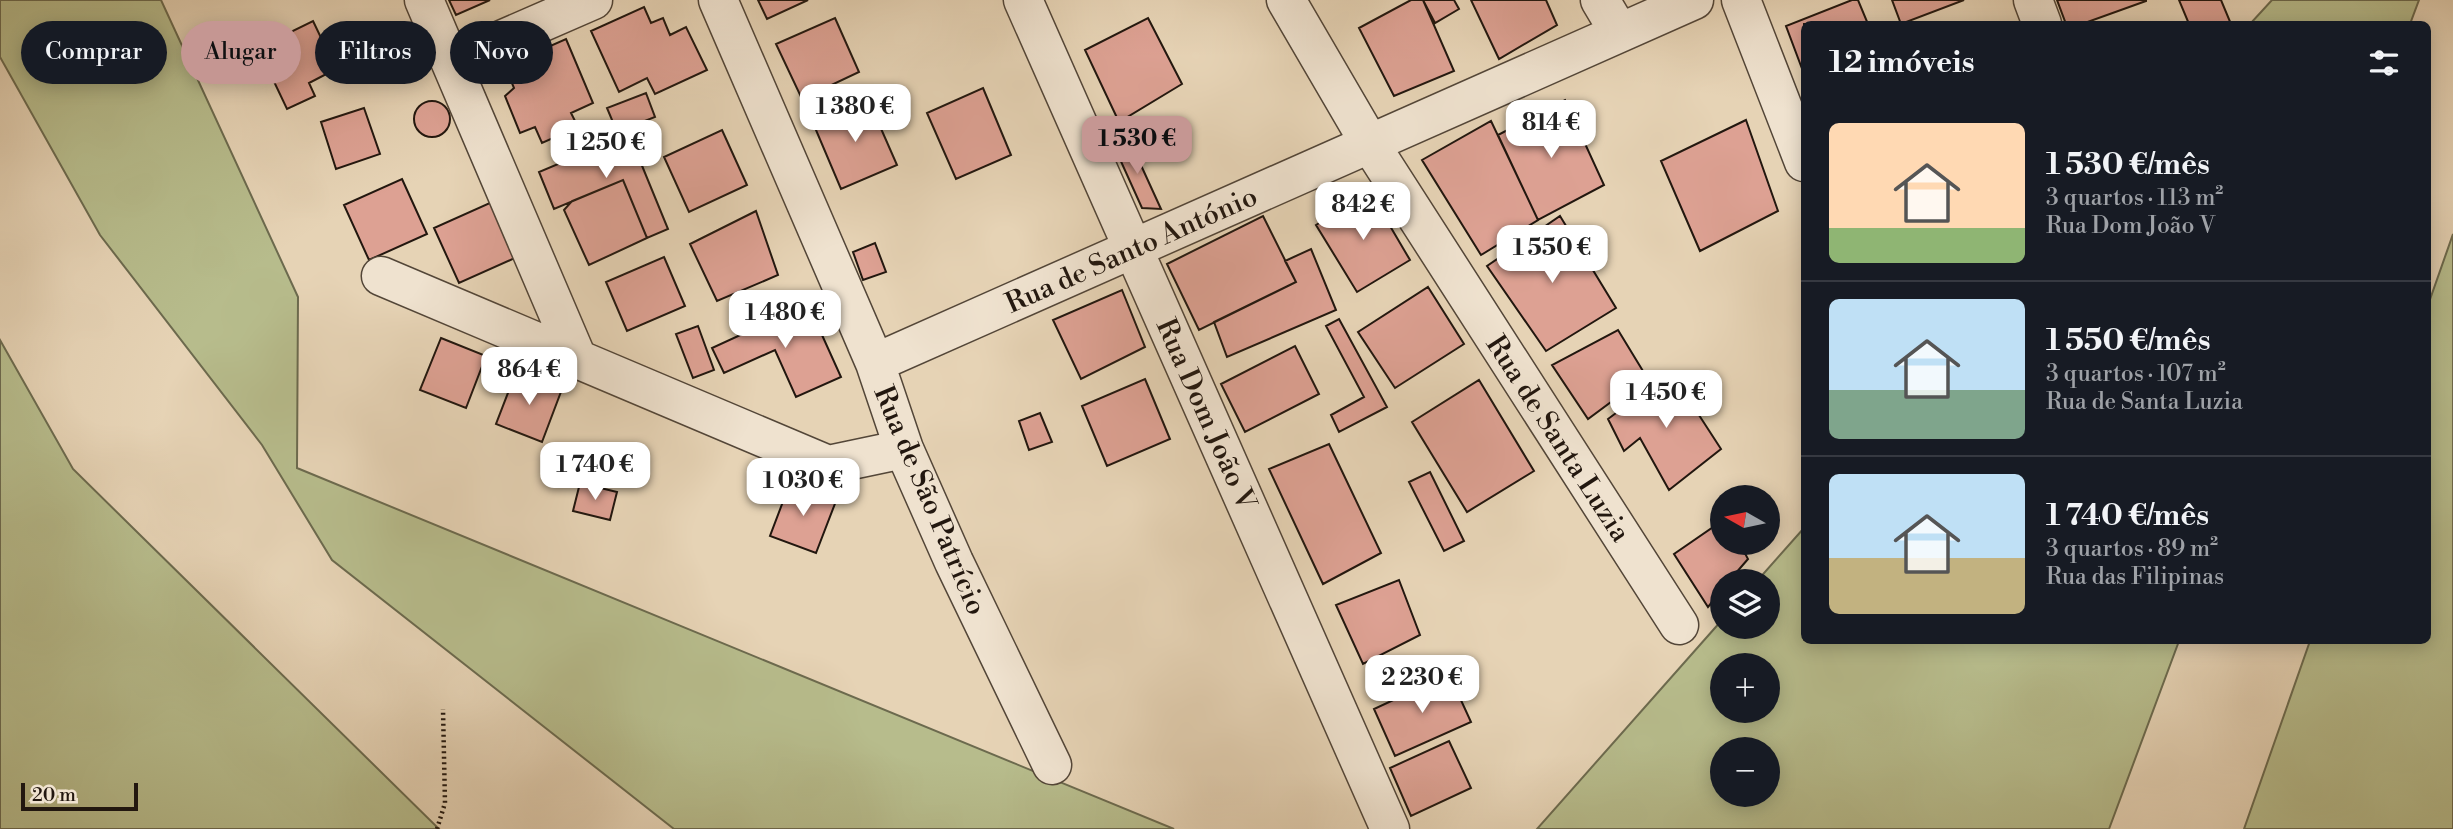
<!DOCTYPE html>
<html lang="pt">
<meta charset="utf-8">
<style>
body{margin:0;font-family:"Libre Bodoni",serif;background:#242831;color:#f1f3f6;height:100vh;display:flex;flex-direction:column;font-size:26px;white-space:nowrap}
*{box-sizing:border-box;margin:0}
p{font-size:23px;color:#9ea1a6}
.icon{flex:none;width:38px;height:38px;fill:none;stroke:currentColor;stroke-width:2;stroke-linecap:round;stroke-linejoin:round}
.map{position:relative;flex:1;overflow:hidden}
.sheet{position:absolute;left:1801px;top:21px;width:630px;height:623px;display:flex;flex-direction:column;background:#171b24;border-radius:10px;box-shadow:0 4px 18px #0003}
.sheet>*{flex:none}
.guide{position:absolute;left:21px;top:21px;width:665px;height:63px;display:flex;gap:14px}
.needle{width:46px;rotate:279deg}
.tools{position:absolute;left:1710px;top:485px;display:grid;gap:14px}
.tools a{display:grid;place-items:center;width:70px;height:70px;border-radius:50%;background:#171b24;box-shadow:0 4px 18px #0003;font-size:35px}
.scale{position:absolute;left:21px;bottom:18px;width:117px;box-sizing:border-box;padding-left:7px;border:4px solid #22170f;border-top:0;font-size:19px;line-height:24px;white-space:nowrap;color:#22170f;-webkit-text-stroke:5px #efe2cf;paint-order:stroke}
.price{position:absolute;translate:-50% -60px;padding:0 16px;border-radius:14px;background:#fff;color:#222;font-size:23px;line-height:46px;filter:drop-shadow(0 2px 4px #0008)}
.price::after{content:'';position:absolute;left:50%;top:42px;width:21px;height:16px;margin-left:-10px;background:inherit;clip-path:polygon(0 0,100% 0,50% 100%)}
.price.current{background:#c59692;color:#111}
ul{padding:0;list-style:none}
li{display:flex;align-items:center;gap:21px;height:175px;padding:0 28px}
li+li{border-top:2px solid #363941}
li span{display:grid;place-items:center;flex:none;width:196px;height:140px;border-radius:10px;color:#555}
li>.icon{margin-inline-start:auto}
span .icon{width:84px;height:84px;fill:#fffc;stroke-width:1}
li b{font-size:30px}
h2{display:flex;justify-content:space-between;align-items:center;height:84px;padding:0 28px;font-size:30px}
.chip{padding:0 24px;border-radius:32px;background:#171b24;box-shadow:0 4px 18px #0003;font-size:24px;line-height:63px}
.chip.current{background:#c59692;color:#111}
.map>svg:first-child{display:block}
.green{fill:#b7bc8c;stroke:#6c6a4e;stroke-width:2;fill-rule:evenodd}
.building{fill:#dda193;stroke:#22170f;stroke-width:2}
.lines{fill:none;stroke-linecap:round;stroke-linejoin:round}
.minor-casing{stroke:#534638;stroke-width:41}
.path{stroke:#22170f;stroke-width:4.5;stroke-dasharray:2 3.5;stroke-linecap:butt}
.minor{stroke:#efe2cf;stroke-width:38}
.labels{text-anchor:middle;stroke-width:5;stroke-linejoin:round;paint-order:stroke}
.street-label{font-size:28px;fill:#22170f;stroke:#efe2cf}
</style>
<div class="map">
<svg width="2453" height="829" viewBox="0 0 2453 829">
<rect width="100%" height="100%" fill="#e6d3b5"/>
<filter id="stains"><feTurbulence type="fractalNoise" baseFrequency=".00286" numOctaves="4"/><feColorMatrix values="0 0 0 0 .2 0 0 0 0 .09 0 0 0 0 .02 0 0 0 .5 -.17"/></filter>
<radialGradient id="worn" r=".72"><stop offset=".6" stop-color="#630" stop-opacity="0"/><stop offset="1" stop-color="#630" stop-opacity=".3"/></radialGradient>
<path class="green" d="M0,0h161l137,297 -1,171 877,361h-500l-342,-269 -70,-115 -162,-210 -100,-178z
M2272,0h147l-9,24h-160z
M2453,234v595h-209l66,-188 117,-1v-332z
M0,340l73,129 366,360h-439z
M1804,528v112l375,1 -70,188h-572l185,-209v6h46v-45h-11zM1768,665v45h-46v-45zM1768,749v45h-46v-45z"/>
<path class="building" d="M449,0h41l-34,15z
M758,0h50l-41,19z
M1411,0h12l31,71 -60,25 -35,-68z
M1423,0h31l5,9 -24,14z
M1471,0h75l11,25 -58,34z
M1852,0h6l10,24h-64v50l-18,-48z
M1892,0h72l-63,24z
M2057,0h89v1l-64,23h-16z
M2179,0h42l10,24h-42z
M644,7l7,16 12,-5 7,17 16,-8 21,43 -52,24 -8,-16 -28,14 -28,-61z
M835,18l24,54 -57,27 -26,-55z
M1148,18l34,66 -63,38 -34,-72z
M313,21l23,48 -27,14 6,13 -28,13 -29,-61z
M566,39l27,64 -22,10 7,14 -36,16 -7,-16 -15,6 -15,-37 9,-8 -9,-22z
M983,88l28,67 -55,24 -29,-66z
M646,93l9,24 -38,15 -10,-24z
M868,99l29,66 -56,24 -28,-66z
M1565,100l39,85 -66,35 -40,-85z
M414 119a18 18 0 1 1 36 0a18 18 0 1 1-36 0Z
M364,108l16,46 -44,15 -15,-47z
M1746,120l32,91 -78,40 -39,-90z
M1491,121l47,99 -57,35 -59,-95z
M722,130l25,55 -58,27 -25,-55z
M629,134l39,95 -21,9 -24,-58 -69,29 -15,-37z
M1129,139l32,70 -19,-1 -28,-62z
M402,179l25,55 -58,26 -25,-55z
M623,180l24,58 -58,27 -25,-55 8,-9z
M1370,192l40,68 -53,32 -41,-67z
M492,202l25,55 -58,26 -25,-55z
M756,211l22,64 -61,26 -27,-57z
M1263,216l33,66 -97,48 -32,-66z
M1560,216l56,92 -70,43 -59,-85z
M875,243l11,29 -23,8 -10,-28z
M1311,249l25,61 -109,47 -13,-35 82,-40 -11,-21z
M664,257l21,49 -58,25 -21,-49z
M1428,287l36,57 -69,44 -37,-56z
M1122,290l23,57 -64,32 -28,-59z
M808,304l33,73 -45,20 -21,-47 -51,23 -12,-25z
M1339,319l48,88 -48,25 -8,-17 33,-18 -38,-71z
M698,326l16,44 -21,8 -17,-44z
M1618,330l28,46 -58,43 -36,-54z
M441,338l45,18 -20,52 -46,-18z
M1295,346l24,48 -74,38 -24,-48z
M516,372l46,17 -20,53 -46,-18z
M1671,372l50,77 -52,41 -29,-52 -16,13 -16,-32z
M1145,379l25,60 -63,27 -25,-60z
M1479,380l55,91 -67,41 -55,-90z
M1040,413l12,29 -23,8 -10,-29z
M1329,444l52,109 -58,31 -54,-115z
M1430,472l34,69 -20,10 -35,-69z
M580,483l37,9 -7,28 -37,-9z
M790,483l46,18 -20,52 -46,-17z
M1722,521v21h17l9,17 -19,22h-7v9l-14,17 -34,-53z
M1399,580l21,55 -57,29 -27,-59z
M1449,674l22,48 -76,34 -21,-47z
M1449,741l22,47 -60,28 -21,-48z"/>
<g class="lines">
<defs>
<path id="minor" d="M424,0l153,358
M718,0l157,363 29,86 50,113 98,203
M1023,0l367,829
M1286,0l84,144 309,481
M1600,0l19,32
M1741,0l63,162
M2033,0l9,24
M453,61l140,-61
M381,276l447,189 76,-16
M875,363l819,-363"/>
</defs>
<use href="#minor" class="minor-casing"/>
<path class="path" d="M437,829l8,-26 -2,-94"/>
<use href="#minor" class="minor"/>
</g>
<g class="labels">
<g class="street-label">
<text transform="translate(1131 249) rotate(-24)" y="10">Rua de Santo António</text>
<text transform="translate(1207 414) rotate(66)" y="10">Rua Dom João V</text>
<text transform="translate(1559 438) rotate(57)" y="10">Rua de Santa Luzia</text>
<text transform="translate(931 500) rotate(67)" y="10">Rua de São Patrício</text>
</g>
</g>
<rect width="100%" height="100%" filter="url(#stains)"/>
<rect width="100%" height="100%" fill="url(#worn)"/>
</svg>
<div class="tools">
<a><svg class="needle" viewBox="-14 -14 28 28"><path d="M0-13l5 13h-10z" fill="#e53935"/><path d="M0 13l5-13h-10z" fill="#9ea1a6"/></svg></a>
<a><svg class="icon" aria-label="layers" viewBox="0 0 24 24"><path d="M12 4l9 5-9 5-9-5zM3 14l9 5 9-5"/></svg></a>
<a>+</a>
<a>−</a>
</div>
<div class="scale">20 m</div>
<b class="price" style="left:855px;top:144px">1 380 €</b>
<b class="price" style="left:1551px;top:160px">814 €</b>
<b class="price current" style="left:1137px;top:176px">1 530 €</b>
<b class="price" style="left:606px;top:180px">1 250 €</b>
<b class="price" style="left:1363px;top:242px">842 €</b>
<b class="price" style="left:1552px;top:285px">1 550 €</b>
<b class="price" style="left:785px;top:350px">1 480 €</b>
<b class="price" style="left:529px;top:407px">864 €</b>
<b class="price" style="left:1666px;top:430px">1 450 €</b>
<b class="price" style="left:595px;top:502px">1 740 €</b>
<b class="price" style="left:803px;top:518px">1 030 €</b>
<b class="price" style="left:1422px;top:715px">2 230 €</b>
<div class="guide">
<a class="chip">Comprar</a>
<a class="chip current">Alugar</a>
<a class="chip">Filtros</a>
<a class="chip">Novo</a>
</div>
<section class="sheet">
<h2>12 imóveis<svg class="icon" aria-label="filters" viewBox="0 0 24 24"><path d="M4 7h16M4 17h16"/><circle cx="9" cy="7" r="2"/><circle cx="15" cy="17" r="2"/></svg></h2>
<ul>
<li><span style="background:linear-gradient(#ffd9b3 75%,#8fb573 0)"><svg class="icon" aria-label="home" viewBox="0 0 24 24"><path d="M3 11l9-7 9 7M6 9v11h12V9"/></svg></span><div><b>1 530 €/mês</b><p>3 quartos · 113 m²</p><p>Rua Dom João V</p></div></li>
<li><span style="background:linear-gradient(#bfe0f5 65%,#7fa58c 0)"><svg class="icon" aria-label="home" viewBox="0 0 24 24"><path d="M3 11l9-7 9 7M6 9v11h12V9"/></svg></span><div><b>1 550 €/mês</b><p>3 quartos · 107 m²</p><p>Rua de Santa Luzia</p></div></li>
<li><span style="background:linear-gradient(#bfe0f5 60%,#c2b280 0)"><svg class="icon" aria-label="home" viewBox="0 0 24 24"><path d="M3 11l9-7 9 7M6 9v11h12V9"/></svg></span><div><b>1 740 €/mês</b><p>3 quartos · 89 m²</p><p>Rua das Filipinas</p></div></li>
</ul>
</section>
</div>
